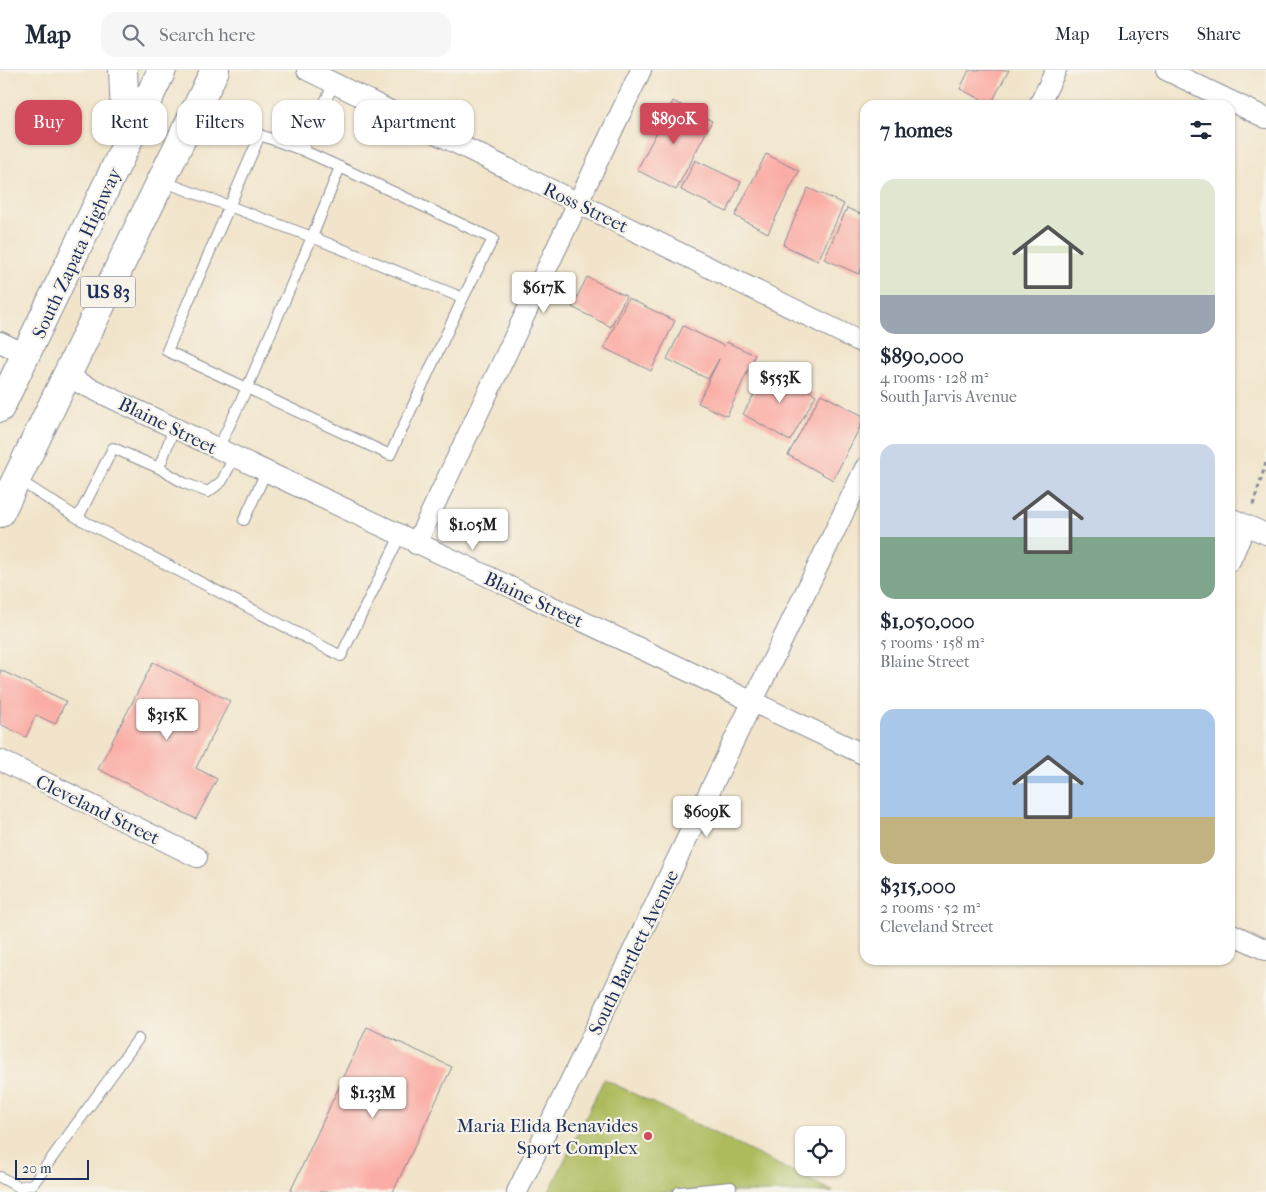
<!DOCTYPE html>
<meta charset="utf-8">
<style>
body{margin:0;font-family:"IM FELL French Canon",serif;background:#f6f6f7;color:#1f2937;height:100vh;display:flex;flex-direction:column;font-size:19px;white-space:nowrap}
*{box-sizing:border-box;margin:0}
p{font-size:16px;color:#747a83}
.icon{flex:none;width:28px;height:28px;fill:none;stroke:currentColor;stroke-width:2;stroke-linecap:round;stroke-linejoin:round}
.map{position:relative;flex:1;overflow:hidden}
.side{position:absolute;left:860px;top:30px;width:375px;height:865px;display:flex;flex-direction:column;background:#fff;border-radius:15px;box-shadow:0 1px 4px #0004}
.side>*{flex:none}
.hud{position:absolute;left:15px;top:30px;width:475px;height:45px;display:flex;gap:10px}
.controls{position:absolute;left:795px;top:1056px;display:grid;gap:10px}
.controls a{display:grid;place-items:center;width:50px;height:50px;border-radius:10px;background:#fff;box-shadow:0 1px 4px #0004;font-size:25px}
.scale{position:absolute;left:15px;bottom:12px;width:74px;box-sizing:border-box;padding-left:5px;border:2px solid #1b2f5e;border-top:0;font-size:14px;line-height:18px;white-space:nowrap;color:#1b2f5e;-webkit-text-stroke:4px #f7f3e8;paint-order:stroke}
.price{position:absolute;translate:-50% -42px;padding:0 11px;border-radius:5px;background:#fff;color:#222;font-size:16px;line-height:32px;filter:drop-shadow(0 1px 2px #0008)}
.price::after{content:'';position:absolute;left:50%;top:30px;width:15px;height:11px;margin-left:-8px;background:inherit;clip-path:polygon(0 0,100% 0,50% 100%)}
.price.active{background:#d1495b;color:#fff}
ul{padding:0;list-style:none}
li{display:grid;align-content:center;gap:10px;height:265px;padding:0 20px}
li span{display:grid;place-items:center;height:155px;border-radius:15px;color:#555}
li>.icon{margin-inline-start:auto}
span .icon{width:90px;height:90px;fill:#fffc;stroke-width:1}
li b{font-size:21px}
h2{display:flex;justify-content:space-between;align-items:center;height:60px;padding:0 20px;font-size:21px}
.tag{padding:0 18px;border-radius:15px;background:#fff;box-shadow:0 1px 4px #0004;font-size:18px;line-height:45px}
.tag.active{background:#d1495b;color:#fff}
header{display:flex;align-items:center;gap:30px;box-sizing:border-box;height:70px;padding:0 25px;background:#fff;border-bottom:1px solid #e0e1e3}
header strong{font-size:24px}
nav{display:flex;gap:28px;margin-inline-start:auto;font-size:18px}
.search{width:350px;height:45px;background:#f6f6f7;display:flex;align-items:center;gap:12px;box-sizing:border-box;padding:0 18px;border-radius:15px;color:#747a83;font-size:19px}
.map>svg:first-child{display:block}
.green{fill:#aebb5d;stroke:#64755e}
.building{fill:#faada6}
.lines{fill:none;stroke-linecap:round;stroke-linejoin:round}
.service-casing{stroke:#868a94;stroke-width:12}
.minor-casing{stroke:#868a94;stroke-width:22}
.primary-casing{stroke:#868a94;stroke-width:30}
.path{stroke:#868a94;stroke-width:3;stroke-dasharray:4 4;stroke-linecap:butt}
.service{stroke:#fff;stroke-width:10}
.minor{stroke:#fff;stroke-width:20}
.primary{stroke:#fff;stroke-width:28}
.poi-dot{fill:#d1495b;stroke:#f7f3e8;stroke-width:2}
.labels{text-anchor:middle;stroke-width:4.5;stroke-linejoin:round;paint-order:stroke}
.shield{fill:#f7f3e8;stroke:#5d6a87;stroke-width:1}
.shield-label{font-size:18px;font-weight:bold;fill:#1b2f5e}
.street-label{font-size:19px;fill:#1b2f5e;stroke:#f7f3e8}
.poi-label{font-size:19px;fill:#1b2f5e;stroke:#f7f3e8;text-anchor:end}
</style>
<header>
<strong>Map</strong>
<div class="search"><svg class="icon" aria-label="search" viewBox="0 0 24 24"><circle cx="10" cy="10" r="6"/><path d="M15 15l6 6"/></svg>Search here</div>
<nav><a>Map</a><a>Layers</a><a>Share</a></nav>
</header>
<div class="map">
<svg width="1266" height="1122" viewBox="0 0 1266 1122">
<rect width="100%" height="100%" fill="#f7f3e8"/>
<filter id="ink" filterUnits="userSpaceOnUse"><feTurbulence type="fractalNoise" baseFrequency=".02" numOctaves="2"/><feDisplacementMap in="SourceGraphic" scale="10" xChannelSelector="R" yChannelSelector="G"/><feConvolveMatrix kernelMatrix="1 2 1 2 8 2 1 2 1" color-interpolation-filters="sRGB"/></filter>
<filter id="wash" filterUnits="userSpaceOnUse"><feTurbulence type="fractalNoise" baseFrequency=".0096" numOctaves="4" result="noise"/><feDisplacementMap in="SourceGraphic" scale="20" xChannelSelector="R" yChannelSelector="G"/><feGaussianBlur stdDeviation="1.12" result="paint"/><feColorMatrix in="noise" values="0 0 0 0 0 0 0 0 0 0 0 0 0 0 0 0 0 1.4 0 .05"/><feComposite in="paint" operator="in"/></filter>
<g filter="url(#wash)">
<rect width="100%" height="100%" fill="#f1e4ca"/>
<path class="green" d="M604,1009l230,113h-285z"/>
<g id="blocks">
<path class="building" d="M969,0h40l-18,34 -31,-15z
M673,31l39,20 -36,69 -39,-20z
M766,84l33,17 -31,62 -33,-17z
M695,90l46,22 -14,30 -46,-22z
M808,118l36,16 -26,57 -35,-16z
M847,138l18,8v43l-6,15 -35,-15z
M587,207l39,19 -15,31 -39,-20z
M628,228l47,23 -24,50 -47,-23z
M683,256l41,20 2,-4 29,13 -28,61 -29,-13 21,-44 -11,20 -41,-20z
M769,298l47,27 -26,46 -47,-27z
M821,324l44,23 -32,63 -45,-25z
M153,592l77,39 -34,67 21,11 -21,40 -98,-50z
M0,600l66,31 -11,23 -19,-9 -10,22 -26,-13z
M367,957l85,40 -59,125h-103z"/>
</g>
</g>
<g filter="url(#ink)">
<use href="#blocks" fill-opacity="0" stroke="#868a94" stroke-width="1"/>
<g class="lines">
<defs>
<path id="service" d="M302,80l38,17
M162,111l150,56 28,-70 153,72 -30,59 -151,-61 -65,151 143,67 73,-157
M174,358l-15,40 25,15 24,9 14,-11 12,-24
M218,379l29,-61 -80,-37 93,-216 42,15 32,-67
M17,409l61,39 263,138 59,-120
M78,448l35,-70 46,20
M244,450l22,-48
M0,1107l19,10 14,-3 105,-145
M679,1122l52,-5"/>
<path id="minor" d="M307,0l558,274
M1166,0l100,48
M1039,35l17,-35
M0,272l27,13
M67,307l798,378
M1230,448l36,16
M416,474l225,-474
M1230,491l16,-36
M0,690l197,97
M1230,863l36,17
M517,1122l348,-724"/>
<path id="primary" d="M123,0l3,68
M0,338l162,-338
M0,443l215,-443"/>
</defs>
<use href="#service" class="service-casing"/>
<use href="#minor" class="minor-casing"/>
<use href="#primary" class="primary-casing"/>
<path class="path" d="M1253,435l13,-42"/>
<use href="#service" class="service"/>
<use href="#minor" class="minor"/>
<use href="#primary" class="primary"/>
</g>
</g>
<circle class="poi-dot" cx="648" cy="1066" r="5"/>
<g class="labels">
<rect class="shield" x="80.5" y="206.5" width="55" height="31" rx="4"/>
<g class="shield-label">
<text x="108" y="228">US 83</text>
</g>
<g class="street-label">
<text transform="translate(586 137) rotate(26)" y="7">Ross Street</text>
<text transform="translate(76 183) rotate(-65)" y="7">South Zapata Highway</text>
<text transform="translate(168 355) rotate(26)" y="7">Blaine Street</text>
<text transform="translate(534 529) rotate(25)" y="7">Blaine Street</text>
<text transform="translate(98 739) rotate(26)" y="7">Cleveland Street</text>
<text transform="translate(633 882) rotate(-64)" y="7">South Bartlett Avenue</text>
</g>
<g class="poi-label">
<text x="638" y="1062">Maria Elida Benavides<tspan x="638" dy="22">Sport Complex</tspan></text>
</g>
</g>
</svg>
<div class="controls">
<a><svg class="icon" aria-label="locate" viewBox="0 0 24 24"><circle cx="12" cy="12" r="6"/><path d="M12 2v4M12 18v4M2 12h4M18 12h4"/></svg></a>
</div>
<div class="scale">20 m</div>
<b class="price active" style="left:674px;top:75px">$890K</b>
<b class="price" style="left:544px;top:244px">$617K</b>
<b class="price" style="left:780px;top:334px">$553K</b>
<b class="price" style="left:473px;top:481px">$1.05M</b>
<b class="price" style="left:167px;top:671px">$315K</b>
<b class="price" style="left:707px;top:768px">$609K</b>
<b class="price" style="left:373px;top:1049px">$1.33M</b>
<div class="hud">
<a class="tag active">Buy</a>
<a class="tag">Rent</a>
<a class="tag">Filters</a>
<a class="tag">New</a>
<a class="tag">Apartment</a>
</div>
<section class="side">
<h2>7 homes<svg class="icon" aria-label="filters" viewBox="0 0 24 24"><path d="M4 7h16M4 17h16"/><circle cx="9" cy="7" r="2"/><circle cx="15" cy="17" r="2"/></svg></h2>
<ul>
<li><span style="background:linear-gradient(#dfe7d0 75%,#9aa5b1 0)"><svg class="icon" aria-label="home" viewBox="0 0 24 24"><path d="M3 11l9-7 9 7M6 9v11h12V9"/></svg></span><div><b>$890,000</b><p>4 rooms · 128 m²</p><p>South Jarvis Avenue</p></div></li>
<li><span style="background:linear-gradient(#c9d6e8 60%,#7fa58c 0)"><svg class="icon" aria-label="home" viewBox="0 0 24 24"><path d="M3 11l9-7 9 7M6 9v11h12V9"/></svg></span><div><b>$1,050,000</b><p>5 rooms · 158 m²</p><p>Blaine Street</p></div></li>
<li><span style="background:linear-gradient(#a9c7e8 70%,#c2b280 0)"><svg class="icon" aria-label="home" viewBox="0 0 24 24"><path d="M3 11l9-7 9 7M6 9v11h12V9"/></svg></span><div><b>$315,000</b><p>2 rooms · 52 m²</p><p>Cleveland Street</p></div></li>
</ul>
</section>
</div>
